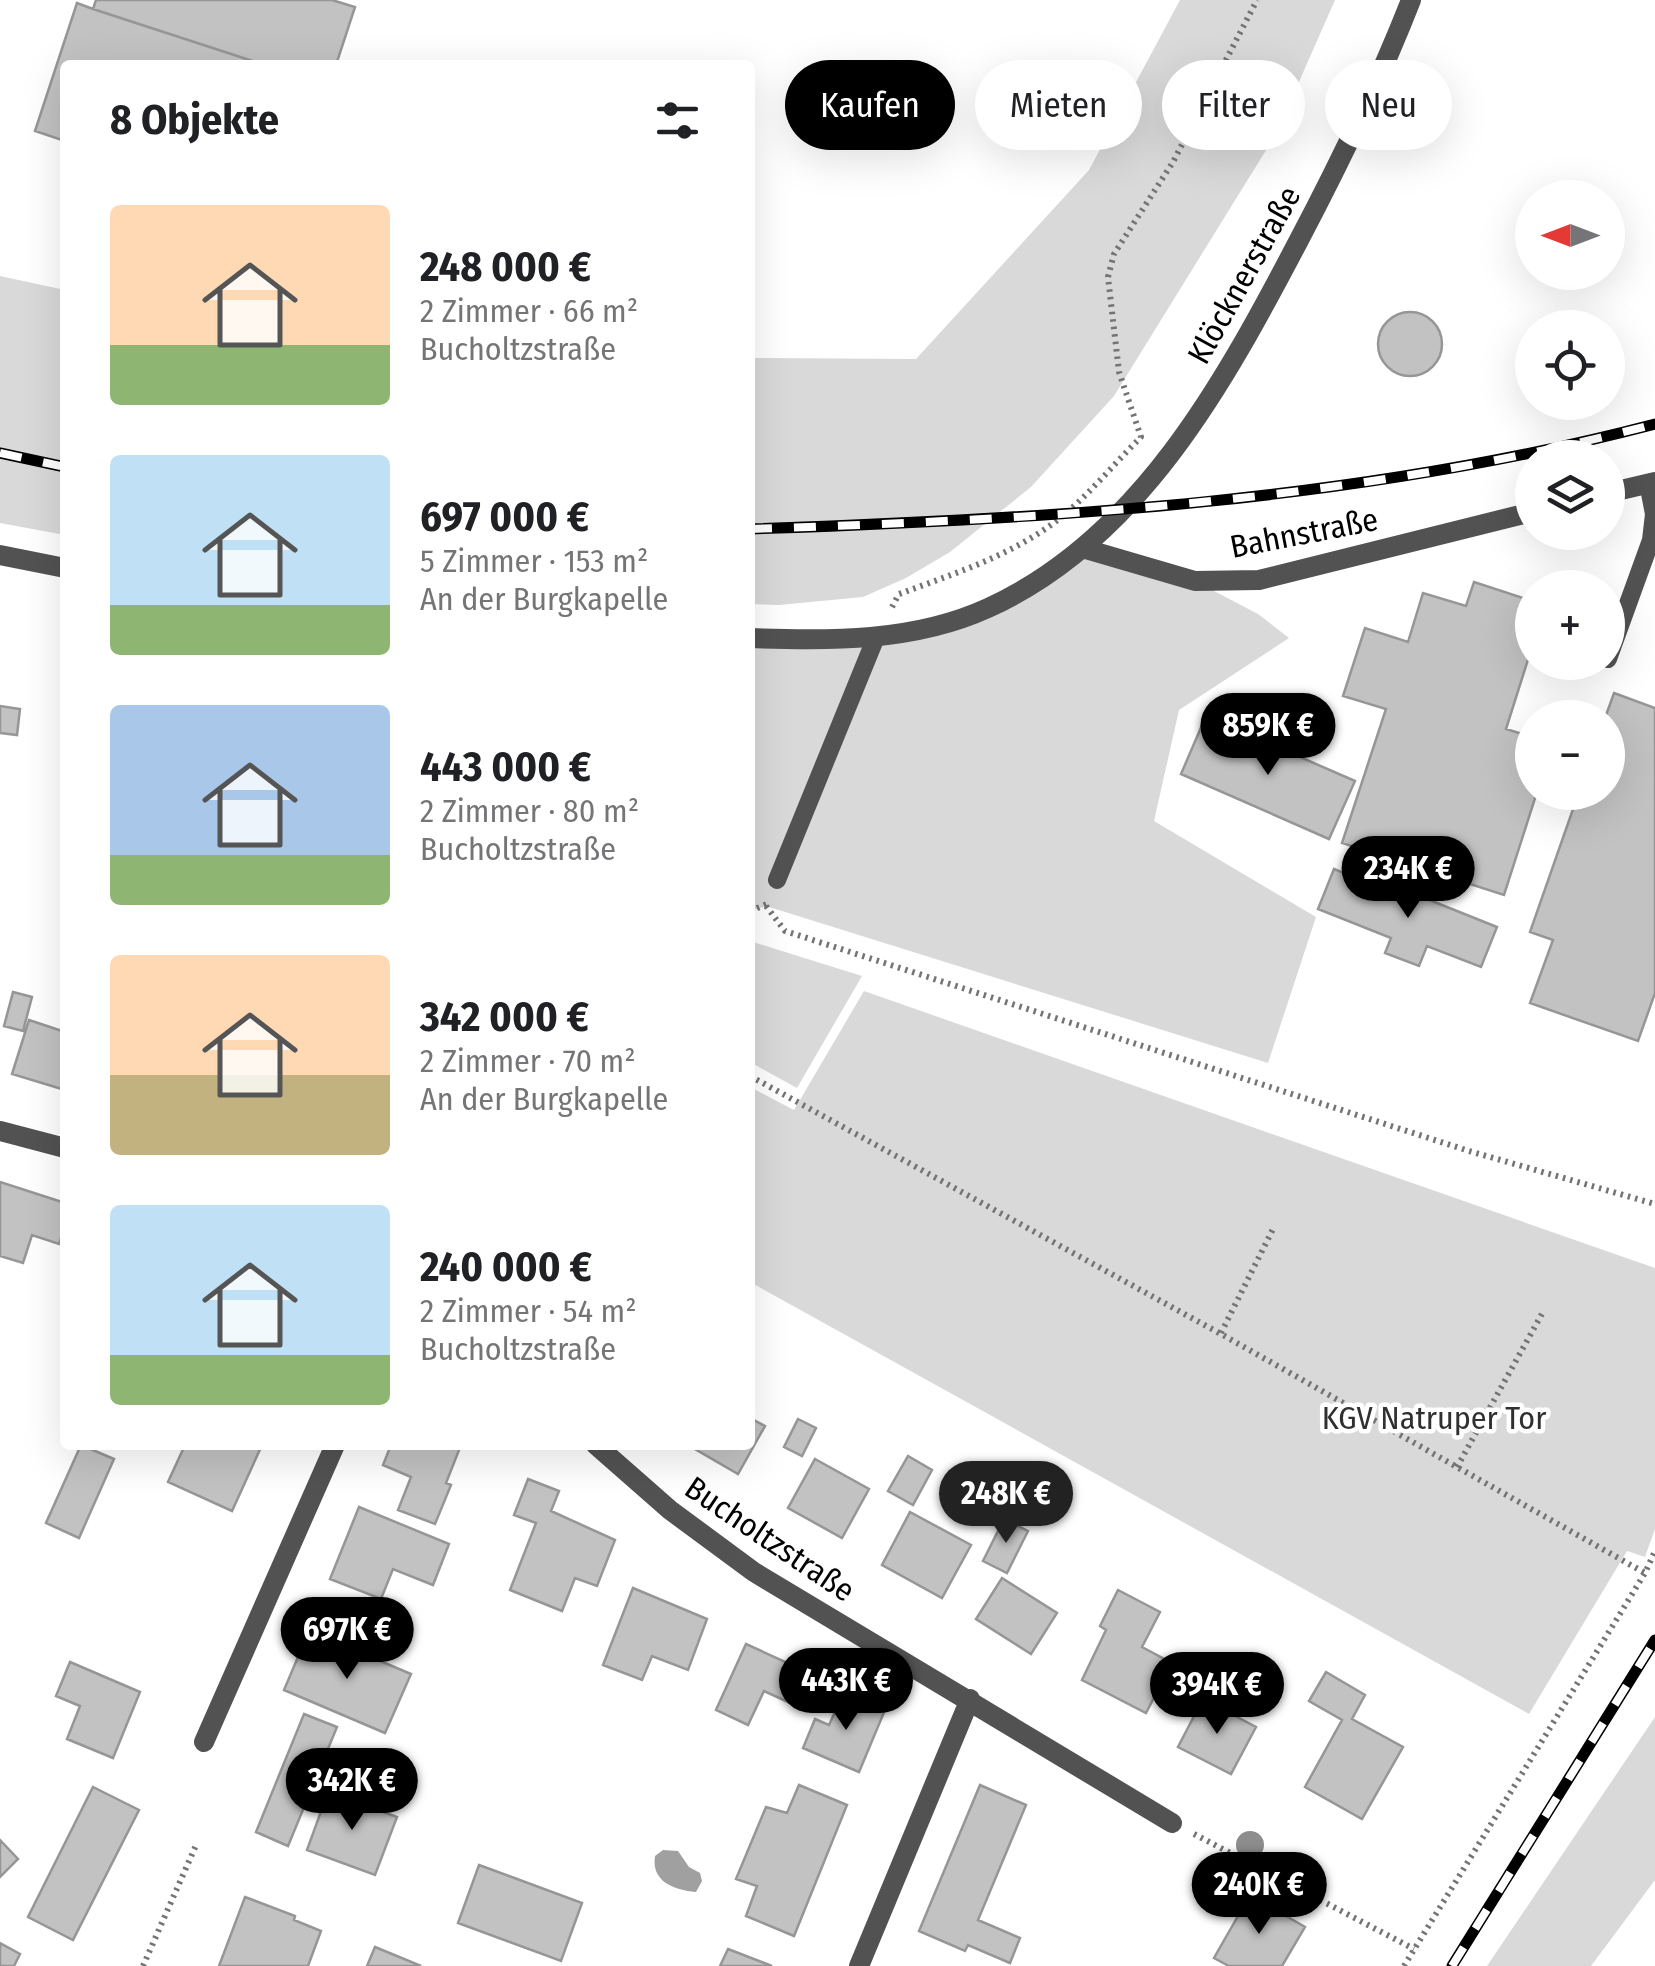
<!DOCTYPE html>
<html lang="de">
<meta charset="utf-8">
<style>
body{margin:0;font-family:"Fira Sans Condensed",sans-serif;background:#f2f2f2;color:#202124;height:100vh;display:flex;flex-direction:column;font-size:38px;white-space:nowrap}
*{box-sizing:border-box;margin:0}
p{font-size:32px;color:#757577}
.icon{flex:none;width:55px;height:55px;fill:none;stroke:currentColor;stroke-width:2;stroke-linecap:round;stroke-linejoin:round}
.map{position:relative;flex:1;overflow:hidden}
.sheet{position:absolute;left:60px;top:60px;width:695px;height:1390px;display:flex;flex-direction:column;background:#fff;border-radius:10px;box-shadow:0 10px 40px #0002}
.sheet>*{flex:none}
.top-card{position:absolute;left:785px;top:60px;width:720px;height:90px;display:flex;gap:20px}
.needle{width:65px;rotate:270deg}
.controls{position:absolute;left:1515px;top:180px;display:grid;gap:20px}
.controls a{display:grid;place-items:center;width:110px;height:110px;border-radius:50%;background:#fff;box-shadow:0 10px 40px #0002;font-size:50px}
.price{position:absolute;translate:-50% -85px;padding:0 22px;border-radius:35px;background:#000;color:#fff;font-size:32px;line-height:65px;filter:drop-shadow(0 2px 5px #0008)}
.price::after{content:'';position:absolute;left:50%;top:60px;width:30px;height:22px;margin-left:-15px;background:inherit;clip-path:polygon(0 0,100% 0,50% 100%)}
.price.on{background:#222;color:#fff}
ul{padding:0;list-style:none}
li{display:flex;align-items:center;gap:30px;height:250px;padding:0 50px}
li span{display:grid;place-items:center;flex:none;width:280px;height:200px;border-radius:10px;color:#555}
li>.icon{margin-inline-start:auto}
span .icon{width:120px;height:120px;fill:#fffc;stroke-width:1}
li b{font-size:42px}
h2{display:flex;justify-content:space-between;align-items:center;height:120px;padding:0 50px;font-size:42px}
.pill{padding:0 35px;border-radius:45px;background:#fff;box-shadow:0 10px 40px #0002;font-size:35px;line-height:90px}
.pill.on{background:#000;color:#fff}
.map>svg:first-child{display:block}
.green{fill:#d9d9d9}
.water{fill:#a0a0a0}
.building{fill:#c2c2c2;stroke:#969696;stroke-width:2.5}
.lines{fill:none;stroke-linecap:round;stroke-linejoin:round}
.path{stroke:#747474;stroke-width:6;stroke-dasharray:2.5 5;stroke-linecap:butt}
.service{stroke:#525252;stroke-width:18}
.minor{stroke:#525252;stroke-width:20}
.rail-casing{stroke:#000;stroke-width:11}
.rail{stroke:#fff;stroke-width:8;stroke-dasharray:22;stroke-linecap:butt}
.tree{fill:#8d8d8d}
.labels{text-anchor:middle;stroke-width:9;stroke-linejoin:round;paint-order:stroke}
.street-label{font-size:32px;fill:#000;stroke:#fff}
.park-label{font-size:32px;fill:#303030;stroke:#fff}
</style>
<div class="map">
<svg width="1655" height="1966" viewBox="0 0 1655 1966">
<rect width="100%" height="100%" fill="#fff"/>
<path class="green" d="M1180,0h155l-59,134 -162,262 -83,91 -81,65 -44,26 -43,19 -84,8 -29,-1v-246l166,1 173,-189z
M0,276l65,14v245l-65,-12z
M1082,548l113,33 63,33 31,24 -110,72 -25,111 162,96 -48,146 -502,-157 -16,5v-273l183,-11z
M750,941l112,35 -65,112 -47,-26z
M864,991l791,277v261l-10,28 -18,-6 -98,163 -779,-432v-195l44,23z
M1655,1717v163l-64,86h-104z"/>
<path class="water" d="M663,1850l15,1 11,16 11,6 2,8 -6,11c-23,-2 -45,-11 -41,-36z"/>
<path class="building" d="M96,0h236l23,7 -19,58h-71l-172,-56z
M77,3l16,6 172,56h-200v76l-30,-10z
M1378 344a32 32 0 1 1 64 0a32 32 0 1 1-64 0Z
M1474,582l58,19v46l-26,82 26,8v55h5l-33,103 -162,-52 44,-134 -43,-13 22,-68 43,14 15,-49 43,13z
M1614,693l41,15v285l-17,48 -108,-38 23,-63 -23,-8 49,-140h29l-3,-74z
M0,706l20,3 -3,26 -17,-2z
M1206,716l149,65 -26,58 -148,-65z
M1334,869l81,33 2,-7 80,32 -16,40 -54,-21 -8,20 -34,-13 6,-15 -73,-29z
M13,992l19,5 -9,34 -19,-5z
M29,1020l36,12v58l-53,-16z
M0,1182l65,21v23l-6,18 -27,-9 -9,28 -23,-7z
M750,1418l15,8 -27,48 -50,-29h62z
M798,1419l18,9 -14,28 -18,-9z
M81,1445l33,14 -35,79 -33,-15z
M185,1445h77l-30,66 -64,-29z
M391,1445h70l-15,38 5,2 -16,39 -37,-14 13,-33 -28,-12z
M908,1456l24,14 -19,35 -25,-14z
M815,1459l54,30 -27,49 -54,-30z
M528,1479l31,12 -8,20 64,29 -18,46 -22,-8 -13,33 -52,-21 26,-67 -22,-8z
M359,1507l90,37 -16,41 -40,-16 -12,30 -51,-20z
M910,1512l61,33 -29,53 -60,-33z
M1004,1519l24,12 -21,42 -24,-12z
M1002,1578l55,35 -26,41 -55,-35z
M633,1588l74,31 -19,51 -36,-14 -10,24 -39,-15z
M1118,1590l42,22 -18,35 30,16 -26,50 -64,-33 24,-50 -6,-4z
M309,1631l102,43 -26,59 -101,-43z
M746,1644l68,31 -15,32 -35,-16 -16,34 -32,-15z
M70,1662l70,30 -27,66 -46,-19 13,-33 -24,-10z
M1326,1672l39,23 -13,24 51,28 -41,72 -57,-32 37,-67 -33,-19z
M844,1692l41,18 -26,62 -56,-24 12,-29 14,6z
M1203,1699l53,28 -25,47 -53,-27z
M304,1714l33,13 -49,119 -32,-14z
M799,1785l48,20 -53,131 -48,-20 11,-30 -21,-7 30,-72 21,6z
M980,1785l46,20 -48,115 42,18 -10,25 -42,-18 -3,6 -46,-20z
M93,1787l46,23 -66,130 -45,-23z
M328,1792l69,25 -22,58 -68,-25z
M0,1840l18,19 -18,18z
M479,1865l103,38 -21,58 -103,-38z
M1250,1895l55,32 -23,39h-53l-15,-8z
M245,1897l50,19 -1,4 27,11 -13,35h-89z
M0,1943l20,11 -6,12h-14z
M375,1947l46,19h-54z
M728,1949l44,17h-52z"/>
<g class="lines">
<path class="path" d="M892,607l7,-13c57,-21 118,-40 166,-80 27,-23 51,-52 76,-77l-22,-65 -11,-95 6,-23 59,-92 84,-162
M766,906l19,25 684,220 186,53
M750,911l17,-7
M750,1076l471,258 424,239
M1221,1333l53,-106
M1457,1467l86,-155
M1194,1834l220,115
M143,1966l54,-123
M1404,1966l241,-393 10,-22"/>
<path class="service" d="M1608,659l43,-119 3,-26 -6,-31
M777,880l99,-243"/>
<path class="minor" d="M1608,493l47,-11
M1082,548l113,33 64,-1 273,-68
M0,555l65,13
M750,638c79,3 164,4 238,-30 152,-69 237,-227 311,-368 41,-78 80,-158 112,-240
M0,1131l65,17
M596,1445l74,65 84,62 418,251
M204,1742l131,-297
M859,1966l111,-267"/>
<defs>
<path id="rail" d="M0,453l65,14
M750,529c303,-10 611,-28 905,-105
M1452,1966l203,-326"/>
</defs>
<use href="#rail" class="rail-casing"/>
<use href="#rail" class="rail"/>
</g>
<circle class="tree" cx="1250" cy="1845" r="14"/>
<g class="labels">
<g class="street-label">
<text transform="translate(1244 275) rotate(-61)" y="11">Klöcknerstraße</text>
<text transform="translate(1304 533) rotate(-11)" y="11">Bahnstraße</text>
<text transform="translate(770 1539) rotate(34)" y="11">Bucholtzstraße</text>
</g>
<g class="park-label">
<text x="1434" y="1429">KGV Natruper Tor</text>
</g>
</g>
</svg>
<div class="controls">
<a><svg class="needle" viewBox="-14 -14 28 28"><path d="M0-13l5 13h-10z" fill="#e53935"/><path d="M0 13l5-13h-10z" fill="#757577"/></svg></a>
<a><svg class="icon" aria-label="locate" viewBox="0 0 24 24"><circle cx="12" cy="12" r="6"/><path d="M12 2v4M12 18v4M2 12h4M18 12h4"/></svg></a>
<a><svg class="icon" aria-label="layers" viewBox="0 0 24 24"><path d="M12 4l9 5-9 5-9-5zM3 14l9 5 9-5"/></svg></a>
<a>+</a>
<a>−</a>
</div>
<b class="price" style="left:1268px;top:778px">859K €</b>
<b class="price" style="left:1408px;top:921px">234K €</b>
<b class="price on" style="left:1006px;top:1546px">248K €</b>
<b class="price" style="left:347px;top:1682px">697K €</b>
<b class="price" style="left:846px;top:1733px">443K €</b>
<b class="price" style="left:1217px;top:1737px">394K €</b>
<b class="price" style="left:352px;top:1833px">342K €</b>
<b class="price" style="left:1259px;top:1937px">240K €</b>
<div class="top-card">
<a class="pill on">Kaufen</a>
<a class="pill">Mieten</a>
<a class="pill">Filter</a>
<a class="pill">Neu</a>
</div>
<section class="sheet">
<h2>8 Objekte<svg class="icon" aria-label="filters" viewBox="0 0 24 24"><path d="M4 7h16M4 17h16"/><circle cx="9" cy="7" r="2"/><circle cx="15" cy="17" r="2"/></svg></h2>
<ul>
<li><span style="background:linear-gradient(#ffd9b3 70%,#8fb573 0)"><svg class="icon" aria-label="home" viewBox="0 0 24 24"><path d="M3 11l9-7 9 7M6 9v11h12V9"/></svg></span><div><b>248 000 €</b><p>2 Zimmer · 66 m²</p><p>Bucholtzstraße</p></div></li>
<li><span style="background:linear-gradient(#bfe0f5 75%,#8fb573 0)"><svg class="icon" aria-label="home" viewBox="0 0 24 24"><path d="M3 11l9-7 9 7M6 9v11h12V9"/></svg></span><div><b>697 000 €</b><p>5 Zimmer · 153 m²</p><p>An der Burgkapelle</p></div></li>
<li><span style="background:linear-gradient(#a9c7e8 75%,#8fb573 0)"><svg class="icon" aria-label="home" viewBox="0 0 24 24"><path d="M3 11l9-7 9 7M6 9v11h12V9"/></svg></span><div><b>443 000 €</b><p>2 Zimmer · 80 m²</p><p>Bucholtzstraße</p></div></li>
<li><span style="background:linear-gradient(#ffd9b3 60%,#c2b280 0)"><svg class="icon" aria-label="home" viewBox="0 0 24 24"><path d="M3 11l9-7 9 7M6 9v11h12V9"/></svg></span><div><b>342 000 €</b><p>2 Zimmer · 70 m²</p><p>An der Burgkapelle</p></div></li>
<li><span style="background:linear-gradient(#bfe0f5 75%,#8fb573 0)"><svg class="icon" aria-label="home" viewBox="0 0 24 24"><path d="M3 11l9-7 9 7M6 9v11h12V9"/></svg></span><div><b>240 000 €</b><p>2 Zimmer · 54 m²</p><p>Bucholtzstraße</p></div></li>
</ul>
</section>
</div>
